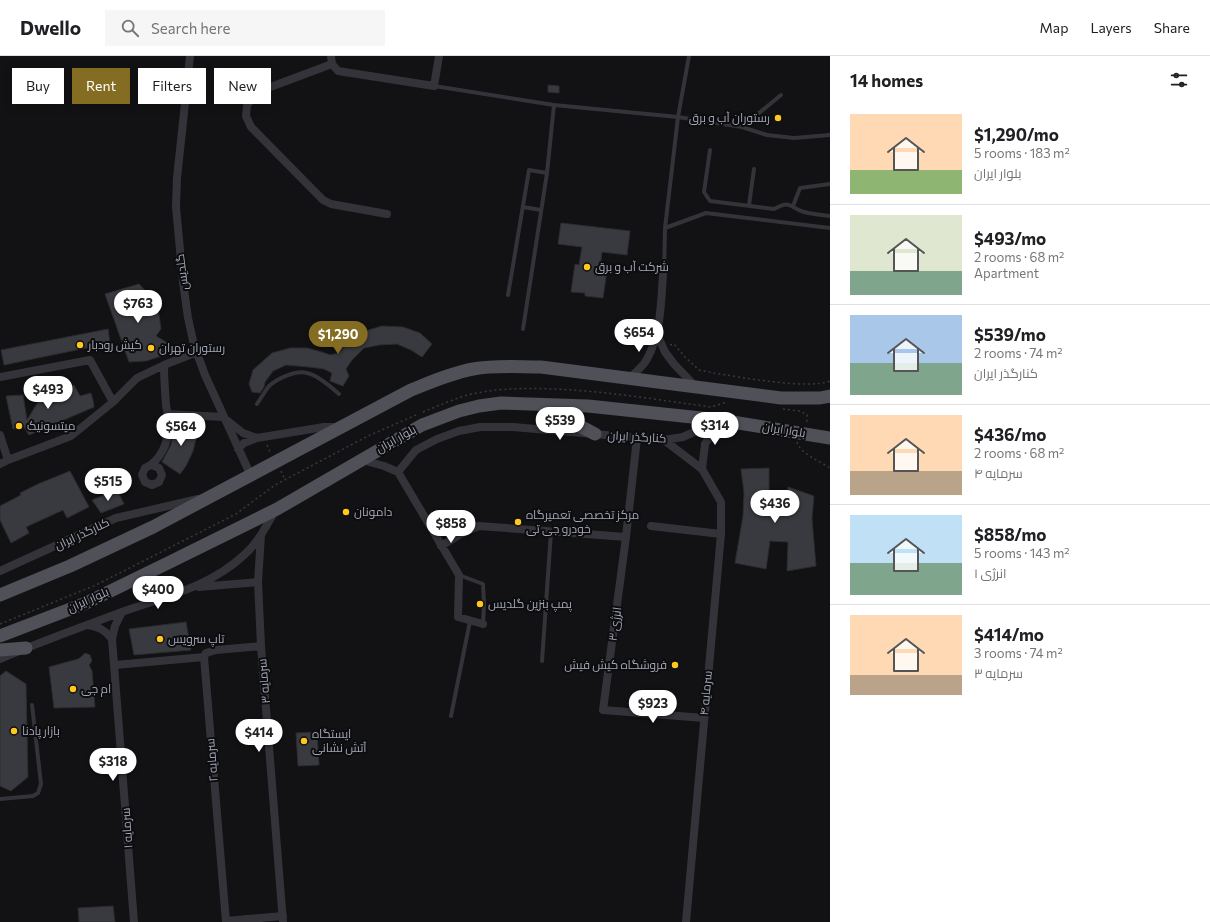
<!DOCTYPE html>
<meta charset="utf-8">
<style>
body{margin:0;font-family:Commissioner,Cairo,sans-serif;background:#f6f6f6;color:#202124;height:100vh;display:flex;flex-direction:column;font-size:15px;white-space:nowrap}
*{box-sizing:border-box;margin:0}
p{font-size:13px;color:#757577}
.icon{flex:none;width:22px;height:22px;fill:none;stroke:currentColor;stroke-width:2;stroke-linecap:round;stroke-linejoin:round}
.map{position:relative;flex:1;overflow:hidden}
.panel{display:flex;flex-direction:column;background:#fff;width:380px}
.panel>*{flex:none}
.hud{position:absolute;left:12px;top:12px;width:380px;height:36px;display:flex;gap:8px}
.price{position:absolute;translate:-50% -34px;padding:0 9px;border-radius:14px;background:#fff;color:#222;font-size:13px;line-height:26px;filter:drop-shadow(0 1px 2px #0008)}
.price::after{content:'';position:absolute;left:50%;top:24px;width:12px;height:9px;margin-left:-6px;background:inherit;clip-path:polygon(0 0,100% 0,50% 100%)}
.price.on{background:#846c22;color:#fff}
ul{padding:0;list-style:none}
li{display:flex;align-items:center;gap:12px;height:100px;padding:0 20px}
li+li{border-top:1px solid #e0e0e0}
li span{display:grid;place-items:center;flex:none;width:112px;height:80px;border-radius:0px;color:#555}
li>.icon{margin-inline-start:auto}
span .icon{width:48px;height:48px;fill:#fffc;stroke-width:1}
li b{font-size:17px}
h2{display:flex;justify-content:space-between;align-items:center;height:48px;padding:0 20px;font-size:17px}
.tag{padding:0 14px;border-radius:0px;background:#fff;box-shadow:0 2px 10px #0003;font-size:14px;line-height:36px}
.tag.on{background:#846c22;color:#fff}
header{display:flex;align-items:center;gap:24px;box-sizing:border-box;height:56px;padding:0 20px;background:#fff;border-bottom:1px solid #e0e0e0}
header strong{font-size:19px}
nav{display:flex;gap:22px;margin-inline-start:auto;font-size:14px}
.search{width:280px;height:36px;background:#f6f6f6;display:flex;align-items:center;gap:10px;box-sizing:border-box;padding:0 14px;border-radius:0px;color:#757577;font-size:15px}
main{display:flex;flex:1;min-height:0}
.map>svg:first-child{display:block}
.building{fill:#393a3f;stroke:#2c2c30}
.lines{fill:none;stroke-linecap:round;stroke-linejoin:round}
.path{stroke:#393a40;stroke-width:1.5;stroke-dasharray:2 3;stroke-linecap:butt}
.lane{stroke:#333339;stroke-width:4}
.street{stroke:#333339;stroke-width:8}
.primary{stroke:#4f5058;stroke-width:13}
.poi-dot{fill:#ffc81f;stroke:#0d0d0f;stroke-width:1.5}
.labels{text-anchor:middle;stroke-width:4;stroke-linejoin:round;paint-order:stroke}
.poi-label{font-size:12px;fill:#a2a6b6;stroke:#0d0d0f;text-anchor:start}
.street-label{font-size:12px;fill:#a2a6b6;stroke:#0d0d0f}
</style>
<header>
<strong>Dwello</strong>
<div class="search"><svg class="icon" aria-label="search" viewBox="0 0 24 24"><circle cx="10" cy="10" r="6"/><path d="M15 15l6 6"/></svg>Search here</div>
<nav><a>Map</a><a>Layers</a><a>Share</a></nav>
</header>
<main>
<div class="map">
<svg width="830" height="866" viewBox="0 0 830 866">
<rect width="100%" height="100%" fill="#121214"/>
<path class="building" d="M548,29l11,1v7l-11,-1z
M561,167l69,8 -3,24 -25,-3 -2,17 7,1 -4,28 -18,-2v-3l-14,-1 4,-28 4,1 3,-18 -24,-3z
M139,228l15,16 5,15 2,14 -5,7 17,10 -9,9 -18,6 -17,1 -24,-68z
M382,270l21,1 17,6 12,11 -10,13 -11,-7 -14,-6 -18,1 -15,3 -12,12 -6,9 3,7 -6,10 -13,-5 2,-8 -8,-4 -15,-2 -23,-2 -13,6 -8,11 -1,5 -4,6 -8,-1 -3,-8 4,-14 19,-17 18,-5h17l15,4 8,3 9,-2 13,-15 10,-6z
M108,273l2,14 -106,22 -3,-15z
M74,329l6,11 11,-3 2,7 1,7 -65,28 -5,-8 -11,2 -7,-33 17,-1 4,25 11,-18z
M174,366l22,3 1,10 -4,16 -7,15 -6,8 -18,-12 9,-17 3,-14z
M769,412v36h18l1,-17 26,9 -2,23 4,47 -29,5 1,-29 -18,-1 -4,28 -31,-6 8,-47 1,-23 -3,-24z
M70,415l19,36 -22,11 -4,-8 -37,17 3,6 -18,10 -11,-23v-14l21,-11 -1,-2 18,-9z
M117,434l7,14 -23,9 -9,-13z
M186,566l5,28 -57,5 -5,-26z
M85,597l5,2 2,6 -3,4 3,6 3,36 -41,1 -5,-41 29,-8 3,-2z
M6,615l20,13 2,93 -17,14 -11,-5v-110z
M317,676l2,33 -21,1 -2,-33z
M113,850l2,16h-36l-1,-14z"/>
<g class="lines">
<path class="path" d="M670,289l4,-1 11,13 14,13 15,3c26,4 94,17 116,8
M783,353l17,2 7,4v5l-1,4
M423,356c15,-6 30,-13 45,-17 28,-7 57,-7 85,-6 53,2 106,11 158,18l16,-5
M797,386c3,12 23,19 33,26
M267,389l3,7
M281,415l4,9
M0,568l96,-39 140,-71 39,-29 93,-49 48,-21"/>
<path class="lane" d="M434,30l120,19 124,12 64,10 39,-32
M742,71l25,8 27,3 36,-3
M710,94l-6,42 6,9 64,8c18,-10 15,-1 30,3 8,2 17,3 26,4
M749,149l5,-36
M793,150l7,-18 30,-4
M523,151l18,3
M665,172l41,-15 124,15
M664,218l1,-46 13,-111 11,-61
M508,239l21,-125 18,3
M523,273l24,-156 7,-68
M257,348c4,-6 8,-13 12,-18 9,-8 27,-16 38,-13 11,2 24,14 32,21
M459,519l24,9 1,20 -1,20
M542,605l9,-129
M451,660l19,-95
M0,743l33,-3 5,-3 3,-9 -9,-79"/>
<path class="street" d="M190,0l-13,122 -1,29 7,75 5,36 6,27 11,30 46,101
M331,0l1,8 6,7 96,15 5,-30
M332,8l-67,25 -11,7 -7,9 -1,11 5,11 72,73 8,4 56,10
M657,278l8,18 9,12 22,23
M0,321l90,-17 23,42
M628,323c7,-6 15,-12 19,-20 14,-25 14,-57 16,-85
M167,358l56,3 20,16 14,5 67,-11h13
M0,379l8,25
M637,382l-11,99 -23,173 101,8
M664,384l38,29 19,33v32l-35,388
M238,393l6,-6 13,-5
M362,404l22,6 14,6 61,103 -1,42 25,7
M0,408l8,-4 63,-24 42,-34 24,-24 27,-13 33,-13
M152,409l7,3 3,7 -3,7 -7,3 -7,-3 -3,-7 3,-7c16,-7 24,-27 24,-44 0,-6 -2,-12 -3,-19 -1,-13 -2,-27 -2,-40
M702,413l3,-25 15,-23
M398,416l18,-22 21,-11 22,-8 21,-4h33l151,13 19,-3 35,-16
M651,470l70,8
M261,479l-3,47 3,64 22,276
M441,490l23,-14 15,-6 147,11
M0,515l116,-53 82,-19
M199,531l59,-5
M122,556l-7,14 -3,13 22,283
M88,569c11,2 17,5 24,14
M0,603c40,-17 81,-32 122,-47 42,-15 88,-25 122,-57 14,-12 22,-29 31,-44
M115,609l89,-8
M226,865l57,-5
M226,866l-22,-265 2,-4 10,-3 45,-4"/>
<path class="primary" d="M542,350l53,28
M0,539l70,-29 83,-39 258,-137c20,-8 40,-17 62,-21 23,-4 45,-2 68,-2l240,31h39l10,-2
M0,580l86,-33 84,-41 107,-53 145,-84 37,-14 20,-5 22,-3 87,3 132,14 110,18
M0,594l26,-2"/>
</g>
<g class="poi-dot">
<circle cx="778" cy="62" r="4"/>
<circle cx="587" cy="211" r="4"/>
<circle cx="80" cy="289" r="4"/>
<circle cx="151" cy="292" r="4"/>
<circle cx="19" cy="370" r="4"/>
<circle cx="346" cy="456" r="4"/>
<circle cx="518" cy="466" r="4"/>
<circle cx="480" cy="548" r="4"/>
<circle cx="160" cy="583" r="4"/>
<circle cx="675" cy="609" r="4"/>
<circle cx="73" cy="633" r="4"/>
<circle cx="14" cy="675" r="4"/>
<circle cx="304" cy="685" r="4"/>
</g>
<g class="labels">
<g class="poi-label">
<text x="770" y="66" text-anchor="end">رستوران آب و برق</text>
<text x="595" y="215">شرکت آب و برق</text>
<text x="88" y="293">کیش رودبار</text>
<text x="159" y="296">رستوران تهران</text>
<text x="27" y="374">میتسونیک</text>
<text x="354" y="460">دامونان</text>
<text x="526" y="463">مرکز تخصصی تعمیرگاه<tspan x="526" dy="14">خودرو جی تی</tspan></text>
<text x="488" y="552">پمپ بنزین گلدیس</text>
<text x="168" y="587">تاپ سرویس</text>
<text x="667" y="613" text-anchor="end">فروشگاه کیش فیش</text>
<text x="81" y="637">ام جی</text>
<text x="22" y="679">بازار پادنا</text>
<text x="312" y="682">ایستگاه<tspan x="312" dy="14">آتش نشانی</tspan></text>
</g>
<g class="street-label">
<text transform="translate(182 216) rotate(-97)" y="4">گلدیس</text>
<text transform="translate(784 374) rotate(9)" y="4">بلوار ایران</text>
<text transform="translate(637 381) rotate(3)" y="4">کنارگذر ایران</text>
<text transform="translate(396 383) rotate(-29)" y="4">بلوار ایران</text>
<text transform="translate(82 478) rotate(-25)" y="4">کنارگذر ایران</text>
<text transform="translate(88 544) rotate(-24)" y="4">بلوار ایران</text>
<text transform="translate(615 568) rotate(-82)" y="4">انرژی ۳</text>
<text transform="translate(264 625) rotate(-95)" y="4">سرمایه ۳</text>
<text transform="translate(706 637) rotate(-85)" y="4">سرمایه ۴</text>
<text transform="translate(212 704) rotate(-95)" y="4">سرمایه ۲</text>
<text transform="translate(127 772) rotate(-94)" y="4">سرمایه ۱</text>
</g>
</g>
</svg>
<b class="price" style="left:138px;top:268px">$763</b>
<b class="price" style="left:639px;top:297px">$654</b>
<b class="price on" style="left:338px;top:299px">$1,290</b>
<b class="price" style="left:48px;top:354px">$493</b>
<b class="price" style="left:560px;top:385px">$539</b>
<b class="price" style="left:715px;top:390px">$314</b>
<b class="price" style="left:181px;top:391px">$564</b>
<b class="price" style="left:108px;top:446px">$515</b>
<b class="price" style="left:775px;top:468px">$436</b>
<b class="price" style="left:451px;top:488px">$858</b>
<b class="price" style="left:158px;top:554px">$400</b>
<b class="price" style="left:653px;top:668px">$923</b>
<b class="price" style="left:259px;top:697px">$414</b>
<b class="price" style="left:113px;top:726px">$318</b>
<div class="hud">
<a class="tag">Buy</a>
<a class="tag on">Rent</a>
<a class="tag">Filters</a>
<a class="tag">New</a>
</div>
</div>
<section class="panel">
<h2>14 homes<svg class="icon" aria-label="filters" viewBox="0 0 24 24"><path d="M4 7h16M4 17h16"/><circle cx="9" cy="7" r="2"/><circle cx="15" cy="17" r="2"/></svg></h2>
<ul>
<li><span style="background:linear-gradient(#ffd9b3 70%,#8fb573 0)"><svg class="icon" aria-label="home" viewBox="0 0 24 24"><path d="M3 11l9-7 9 7M6 9v11h12V9"/></svg></span><div><b>$1,290/mo</b><p>5 rooms · 183 m²</p><p>بلوار ایران</p></div></li>
<li><span style="background:linear-gradient(#dfe7d0 70%,#7fa58c 0)"><svg class="icon" aria-label="home" viewBox="0 0 24 24"><path d="M3 11l9-7 9 7M6 9v11h12V9"/></svg></span><div><b>$493/mo</b><p>2 rooms · 68 m²</p><p>Apartment</p></div></li>
<li><span style="background:linear-gradient(#a9c7e8 60%,#7fa58c 0)"><svg class="icon" aria-label="home" viewBox="0 0 24 24"><path d="M3 11l9-7 9 7M6 9v11h12V9"/></svg></span><div><b>$539/mo</b><p>2 rooms · 74 m²</p><p>کنارگذر ایران</p></div></li>
<li><span style="background:linear-gradient(#ffd9b3 70%,#b9a48a 0)"><svg class="icon" aria-label="home" viewBox="0 0 24 24"><path d="M3 11l9-7 9 7M6 9v11h12V9"/></svg></span><div><b>$436/mo</b><p>2 rooms · 68 m²</p><p>سرمایه ۴</p></div></li>
<li><span style="background:linear-gradient(#bfe0f5 60%,#7fa58c 0)"><svg class="icon" aria-label="home" viewBox="0 0 24 24"><path d="M3 11l9-7 9 7M6 9v11h12V9"/></svg></span><div><b>$858/mo</b><p>5 rooms · 143 m²</p><p>انرژی ۱</p></div></li>
<li><span style="background:linear-gradient(#ffd9b3 75%,#b9a48a 0)"><svg class="icon" aria-label="home" viewBox="0 0 24 24"><path d="M3 11l9-7 9 7M6 9v11h12V9"/></svg></span><div><b>$414/mo</b><p>3 rooms · 74 m²</p><p>سرمایه ۳</p></div></li>
</ul>
</section>
</main>
